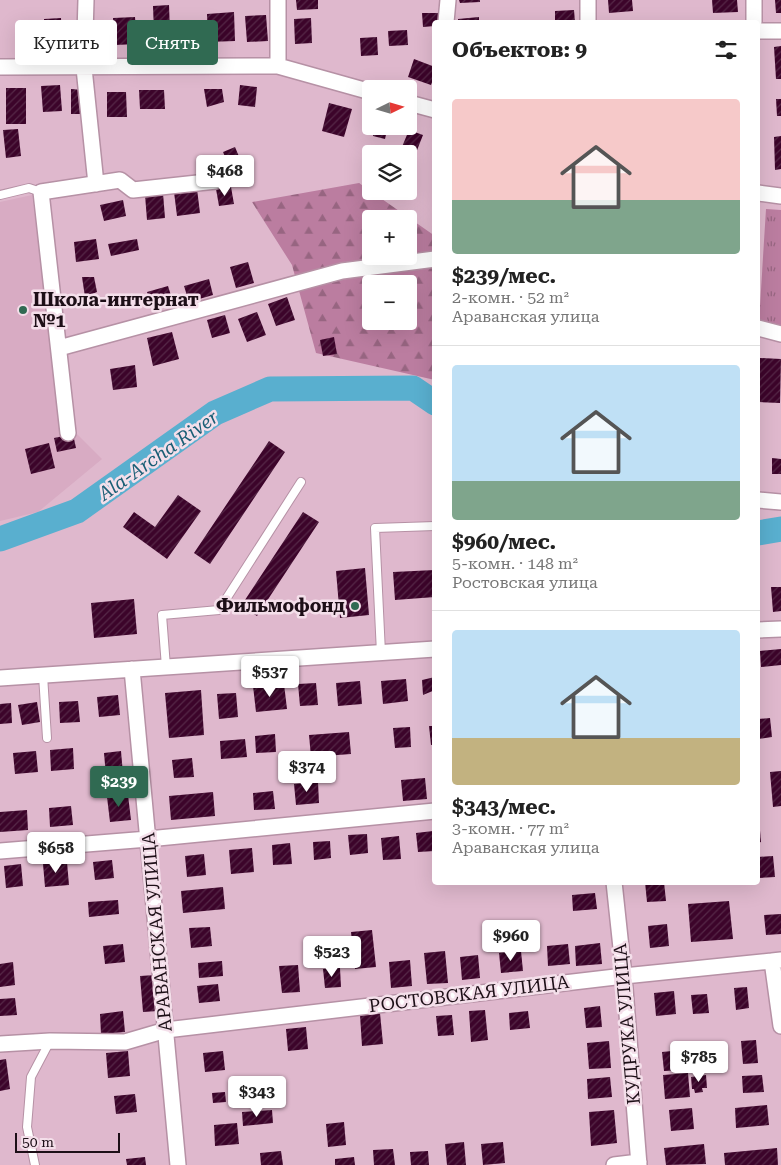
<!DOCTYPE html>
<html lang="ru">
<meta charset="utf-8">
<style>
body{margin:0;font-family:"Roboto Serif",serif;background:#f2f2f2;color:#222;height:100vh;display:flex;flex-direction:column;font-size:19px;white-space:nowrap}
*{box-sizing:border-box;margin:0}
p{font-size:16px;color:#767676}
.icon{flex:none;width:28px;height:28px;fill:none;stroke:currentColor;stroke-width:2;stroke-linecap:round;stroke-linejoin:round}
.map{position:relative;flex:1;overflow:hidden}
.panel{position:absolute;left:432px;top:20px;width:328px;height:865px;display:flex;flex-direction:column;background:#fff;border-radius:5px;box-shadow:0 5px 20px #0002}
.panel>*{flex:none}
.hud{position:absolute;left:15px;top:20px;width:342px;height:45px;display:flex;gap:10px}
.needle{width:32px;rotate:85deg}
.tools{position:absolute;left:362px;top:80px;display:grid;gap:10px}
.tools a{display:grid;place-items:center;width:55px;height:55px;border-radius:5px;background:#fff;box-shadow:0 5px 20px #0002;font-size:25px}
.scale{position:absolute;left:15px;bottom:12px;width:105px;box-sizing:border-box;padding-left:5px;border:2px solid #1d0f17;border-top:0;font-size:14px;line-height:18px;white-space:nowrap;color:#1d0f17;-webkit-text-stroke:4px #f4dfea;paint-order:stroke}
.price{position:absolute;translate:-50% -42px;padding:0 11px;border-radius:5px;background:#fff;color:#222;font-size:16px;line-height:32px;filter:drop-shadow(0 1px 2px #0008)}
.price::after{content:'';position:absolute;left:50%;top:30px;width:15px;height:11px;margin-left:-8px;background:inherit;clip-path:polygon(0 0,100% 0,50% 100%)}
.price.selected{background:#306a52;color:#fff}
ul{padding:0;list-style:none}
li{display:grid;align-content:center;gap:10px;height:265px;padding:0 20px}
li+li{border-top:1px solid #e0e0e0}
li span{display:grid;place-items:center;height:155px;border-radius:5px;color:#555}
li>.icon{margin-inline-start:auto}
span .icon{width:90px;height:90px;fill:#fffc;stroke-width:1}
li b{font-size:21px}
h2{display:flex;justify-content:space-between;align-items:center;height:60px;padding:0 20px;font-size:21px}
.tag{padding:0 18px;border-radius:5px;background:#fff;box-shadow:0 5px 20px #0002;font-size:18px;line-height:45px}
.tag.selected{background:#306a52;color:#fff}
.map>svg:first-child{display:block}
.built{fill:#d8abc3}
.grass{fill:url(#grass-tufts)}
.forest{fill:url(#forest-firs);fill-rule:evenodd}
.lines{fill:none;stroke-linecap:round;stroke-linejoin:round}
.river{stroke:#59afcf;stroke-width:25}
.building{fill:url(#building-hatch)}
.lane-casing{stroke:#b691a5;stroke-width:10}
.street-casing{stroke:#b691a5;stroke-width:18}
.lane{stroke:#fff;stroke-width:8}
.street{stroke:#fff;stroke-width:15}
.poi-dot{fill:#306a52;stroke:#f4dfea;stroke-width:2}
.labels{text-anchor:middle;stroke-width:5;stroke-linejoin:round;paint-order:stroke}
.poi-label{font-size:18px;font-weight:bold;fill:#1d0f17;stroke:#f4dfea;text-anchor:start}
.street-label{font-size:18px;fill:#1d0f17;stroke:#f4dfea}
.water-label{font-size:19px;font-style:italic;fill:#1a5e75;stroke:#f4dfea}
</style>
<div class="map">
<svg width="781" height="1165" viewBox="0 0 781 1165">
<defs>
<pattern id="grass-tufts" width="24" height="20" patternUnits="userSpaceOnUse" patternTransform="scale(1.25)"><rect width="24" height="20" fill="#bb7da0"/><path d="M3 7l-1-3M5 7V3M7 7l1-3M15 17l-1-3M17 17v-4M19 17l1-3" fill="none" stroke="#976581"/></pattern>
<pattern id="forest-firs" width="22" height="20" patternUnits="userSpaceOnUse" patternTransform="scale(1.25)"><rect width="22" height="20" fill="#bb7da0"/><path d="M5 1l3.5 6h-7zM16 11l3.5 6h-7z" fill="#976581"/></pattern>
<pattern id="building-hatch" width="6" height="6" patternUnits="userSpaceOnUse" patternTransform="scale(1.25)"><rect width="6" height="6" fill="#3c042a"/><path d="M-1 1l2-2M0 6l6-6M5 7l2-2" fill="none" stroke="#552847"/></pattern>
</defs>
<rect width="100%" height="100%" fill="#dfb8cd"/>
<path class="built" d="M32,195l29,223 41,41 -64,53 -38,9v-319z"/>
<path class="grass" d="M766,209l15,1v116l-22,-4z"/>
<path class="forest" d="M359,183l76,53v144l-119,-27 -24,-88 -40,-63zM371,219h38v37h-38zM371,284h38v37h-38z"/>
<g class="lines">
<path class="river" d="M758,533l23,-4
M0,539l77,-28 138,-98 55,-24 143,-1 22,15"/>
</g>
<path class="building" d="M296,0h22v9l-21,1z
M459,0h21v2l-20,1z
M608,0h24l1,11 -24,2z
M712,0h25l1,12 -25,1z
M775,0h6v13h-5z
M169,5l1,27 -16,1 -1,-27z
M574,10l1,12h-20v-11z
M234,12l1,29 -27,1 -1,-28z
M422,13h16v9h-3v4l-12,1z
M266,15l2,26 -21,1 -2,-26z
M135,17l2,27 -22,1 -2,-27z
M479,17v5h-21v-3z
M61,18l1,20 -17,1 -1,-20z
M311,18l1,25 -17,1 -1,-25z
M407,30l1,15 -19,1 -1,-15z
M377,37l1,18 -17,1 -1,-18z
M781,46v33h-5l-2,-32z
M414,59l21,8v7l-4,11 -23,-8z
M60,85l2,26 -19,1 -2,-26z
M240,85l17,2 -2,20 -17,-2z
M6,88h20v36h-20z
M71,89l13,1v24h-13z
M204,89h18l2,13 -17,5z
M139,90h25l1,19h-25z
M107,92h19l1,25h-20z
M776,99h5v17h-4z
M329,103l23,6 -8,28 -22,-6z
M374,126h14l-3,13 -12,-3z
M18,129l3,27 -15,2 -3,-28z
M409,130l14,5 -11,28 -3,-2v-7h-10z
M781,136v33l-6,1 -1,-33z
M235,147l8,19 -12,5 -8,-19z
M231,187l3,17 -15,2 -3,-17z
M197,189l3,24 -23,3 -3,-24z
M163,193l2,25 -18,2 -2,-25z
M123,200l3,16 -22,5 -4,-16z
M96,239l3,20 -23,3 -2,-20z
M137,239l2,11 -28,6 -3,-12z
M248,262l6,21 -18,5 -6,-21z
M82,277h12l3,15 -12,5z
M209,279l4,16 -24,7 -5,-16z
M168,286l5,16 -21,6 -5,-16z
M287,297l8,23 -19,6 -8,-22z
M257,312l9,23 -19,7 -9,-23z
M225,315l5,18 -18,5 -5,-18z
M172,332l7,27 -26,7 -6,-28z
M334,337l3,17 -14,2 -3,-16z
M760,358l21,1 -1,44 -22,-1z
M135,365l2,22 -24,3 -3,-21z
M73,434l3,14 -19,4 -3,-14z
M269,441l16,11 -75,112 -16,-11z
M49,443l6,25 -24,6 -6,-25z
M772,458l9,1v15h-9z
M178,495l23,16 -34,48 -44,-32 11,-15 21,15z
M303,512l16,10 -62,94 -16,-10z
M365,568l4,47 -29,3 -4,-47z
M435,570v27l-40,3 -2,-28z
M771,587h10v24l-8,1z
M134,599l3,35 -43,4 -3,-35z
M781,649v16l-20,2 -1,-16z
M435,677v13l-12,5 -1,-15z
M406,679l2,22 -25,3 -2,-23z
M360,681l2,23 -24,2 -2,-23z
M316,683l2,22 -18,1 -2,-22z
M284,684l3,25 -31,3 -3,-26z
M201,690l3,45 -35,3 -4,-45z
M236,693l2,24 -19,2 -2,-25z
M118,695l2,20 -21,2 -2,-20z
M78,701l2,21 -20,1 -1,-21z
M37,702l3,20 -18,3 -4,-20z
M11,703l1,20 -12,1v-20z
M770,718l2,19 -14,2v-20z
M429,726h6v19h-4z
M410,727l1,20 -16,1 -2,-20z
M349,732l2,22 -40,3 -2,-22z
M275,734l1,18 -20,1 -1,-17z
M245,739l2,18 -26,2 -1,-18z
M73,748l1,21 -23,2 -1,-21z
M36,751l2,21 -23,2 -2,-21z
M121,751l2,23 -17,2 -2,-23z
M192,758l2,19 -20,1 -2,-18z
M781,771v35l-8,1 -3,-35z
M425,778l2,21 -24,2 -2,-21z
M318,782l1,21 -23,2 -2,-21z
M273,791l2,18 -21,1 -1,-17z
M213,792l2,24 -44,4 -2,-24z
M128,795l3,25 -21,2 -3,-25z
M71,806l2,19 -23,2 -1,-19z
M27,810l1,20 -28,2v-20z
M758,819h1l2,23 -3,1z
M433,831l2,20 -17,1 -2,-19z
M367,834l1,19 -18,2 -2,-20z
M399,836l2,23 -18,1 -2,-22z
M330,841l1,17 -17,2 -1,-18z
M290,843l2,21 -19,1 -1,-20z
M252,848l2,24 -23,2 -2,-24z
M204,854l2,21 -19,2 -2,-21z
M773,856l2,21 -17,1v-21z
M112,860l2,18 -19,2 -2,-18z
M67,862l2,23 -24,2 -2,-23z
M21,864l2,22 -17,2 -2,-22z
M645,882h19l2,19 -19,1z
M223,887l2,22 -42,4 -2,-22z
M595,893l2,16 -24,2 -1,-16z
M118,900l1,14 -30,3 -1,-15z
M729,901l4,38 -42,3 -3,-38z
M781,914v20l-15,1 -2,-20z
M667,924l2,22 -19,2 -2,-22z
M210,927l2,19 -21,2 -2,-20z
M372,930l4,37 -21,2 -4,-37z
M600,943l2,21 -26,2 -1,-20z
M123,944l2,18 -20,2 -2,-18z
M568,944l2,20 -22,2 -1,-20z
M445,951l3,32 -21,1 -3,-31z
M521,951l2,20 -22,2 -2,-20z
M478,955l2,23 -18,2 -2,-23z
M410,960l2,26 -21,2 -2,-26z
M222,961l1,15 -24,2 -1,-15z
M13,962l2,23 -15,2v-23z
M298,965l2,27 -18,1 -3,-27z
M340,968l1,19 -16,1 -2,-19z
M155,975l3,36 -15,1 -3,-36z
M218,984l2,17 -21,2 -2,-17z
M747,987l2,21 -13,2 -2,-22z
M674,991l2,23 -20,2 -2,-23z
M707,994l2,19 -16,1 -2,-19z
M15,998l2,17 -17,1v-17z
M600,1006l2,21 -16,1 -2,-20z
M485,1010l3,30 -17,2 -2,-31z
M123,1011l2,21 -24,2 -1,-20z
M528,1011l2,17 -20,2 -1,-17z
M380,1013l3,31 -21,2 -2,-31z
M452,1015l2,20 -16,1 -2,-20z
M306,1027l2,22 -20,2 -2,-22z
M756,1040l2,23 -15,1 -2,-23z
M609,1041l2,27 -22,1 -2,-26z
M682,1050l2,20 -20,1 -2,-19z
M128,1051l2,25 -22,2 -2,-25z
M223,1051l2,19 -20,2 -2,-19z
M6,1059l4,30 -10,2v-31z
M688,1073l2,24 -25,2 -2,-24z
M706,1075l1,13h-5l1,4 -8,1 -1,-4h-2l-1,-12z
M762,1075l2,17 -21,1 -1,-17z
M610,1077l2,20 -24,2 -1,-20z
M225,1092l1,10 -13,1 -1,-10z
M135,1094l2,18 -21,2 -2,-18z
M767,1105l2,20 -33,3 -1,-20z
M692,1108l2,21 -23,2 -2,-21z
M272,1110l1,13 -30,3 -1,-14z
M614,1110l3,33 -26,3 -2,-34z
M344,1122l2,23 -18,2 -2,-23z
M237,1123l2,21 -24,2 -1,-21z
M464,1142l2,23h-19l-2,-21z
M503,1142l2,21 -22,2 -2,-21z
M704,1144l2,20 -40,1 -2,-17z
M777,1148l1,17h-53l-1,-12z
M393,1149l2,16h-21l-1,-15z
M281,1151l2,14h-22l-1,-12z
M428,1151l1,14h-18l-1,-13z
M145,1157l1,8h-19l-1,-6z
M354,1157l1,8h-20v-6z"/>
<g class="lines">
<defs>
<path id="lane" d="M0,195l29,-7 12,4
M381,653l-6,-125 60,-2
M166,667l-4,-52 57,-5 82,-128
M43,675l4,63
M35,1165l-8,-38 4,-50 19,-36"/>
<path id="street" d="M86,0l-2,68 12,116
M278,0v66
M588,0v22
M754,0v22
M446,22l2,-22
M758,31h23
M0,67l278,-1 93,26
M409,103l26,7
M758,193l23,3
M758,328l23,6
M59,348l283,-77 93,-12
M68,433l-27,-241 79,-12 13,10 83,-9
M758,500l23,2
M758,630l23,-1
M132,669l46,496
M0,678l435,-29
M0,851l148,-12 287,-28
M614,882l10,94 15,189
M772,961l9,65
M0,1044l50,-3 75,1 41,-12 458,-54 157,-16
M614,1165l25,-3"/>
</defs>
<use href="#lane" class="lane-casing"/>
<use href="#street" class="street-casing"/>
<use href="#lane" class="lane"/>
<use href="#street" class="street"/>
</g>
<g class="poi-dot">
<circle cx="23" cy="310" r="5"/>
<circle cx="355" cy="606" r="5"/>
</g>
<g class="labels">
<g class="poi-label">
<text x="33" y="306">Школа-интернат<tspan x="33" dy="21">№1</tspan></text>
<text x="345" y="612" text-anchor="end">Фильмофонд</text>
</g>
<g class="street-label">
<text transform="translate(157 932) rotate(-95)" y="6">АРАВАНСКАЯ УЛИЦА</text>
<text transform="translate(469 994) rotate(-7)" y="6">РОСТОВСКАЯ УЛИЦА</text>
<text transform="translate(627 1024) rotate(-95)" y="6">КУДРУКА УЛИЦА</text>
</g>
<g class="water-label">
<text transform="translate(158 455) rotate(-35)" y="7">Ala-Archa River</text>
</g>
</g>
</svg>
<div class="tools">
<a><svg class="needle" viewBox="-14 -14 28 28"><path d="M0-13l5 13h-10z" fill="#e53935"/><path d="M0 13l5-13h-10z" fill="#767676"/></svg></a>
<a><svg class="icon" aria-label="layers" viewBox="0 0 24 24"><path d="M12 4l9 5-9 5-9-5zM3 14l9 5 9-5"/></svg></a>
<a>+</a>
<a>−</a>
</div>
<div class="scale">50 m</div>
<b class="price" style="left:225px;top:197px">$468</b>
<b class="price" style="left:270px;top:698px">$537</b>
<b class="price" style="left:307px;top:793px">$374</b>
<b class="price selected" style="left:119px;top:808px">$239</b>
<b class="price" style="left:56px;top:874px">$658</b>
<b class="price" style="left:511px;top:962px">$960</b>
<b class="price" style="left:332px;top:978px">$523</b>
<b class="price" style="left:699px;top:1083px">$785</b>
<b class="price" style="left:257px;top:1118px">$343</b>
<div class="hud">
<a class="tag">Купить</a>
<a class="tag selected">Снять</a>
</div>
<section class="panel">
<h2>Объектов: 9<svg class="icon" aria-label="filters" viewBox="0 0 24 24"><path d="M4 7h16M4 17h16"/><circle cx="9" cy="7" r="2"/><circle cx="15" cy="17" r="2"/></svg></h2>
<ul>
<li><span style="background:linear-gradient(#f6c9c9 65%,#7fa58c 0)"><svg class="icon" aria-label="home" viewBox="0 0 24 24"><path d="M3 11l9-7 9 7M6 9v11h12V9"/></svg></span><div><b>$239/мес.</b><p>2-комн. · 52 m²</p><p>Араванская улица</p></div></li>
<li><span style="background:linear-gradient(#bfe0f5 75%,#7fa58c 0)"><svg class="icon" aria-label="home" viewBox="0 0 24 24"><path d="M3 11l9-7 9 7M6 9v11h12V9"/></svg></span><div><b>$960/мес.</b><p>5-комн. · 148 m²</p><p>Ростовская улица</p></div></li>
<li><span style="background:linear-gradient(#bfe0f5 70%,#c2b280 0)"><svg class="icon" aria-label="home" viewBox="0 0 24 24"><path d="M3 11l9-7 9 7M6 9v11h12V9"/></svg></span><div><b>$343/мес.</b><p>3-комн. · 77 m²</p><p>Араванская улица</p></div></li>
</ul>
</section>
</div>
